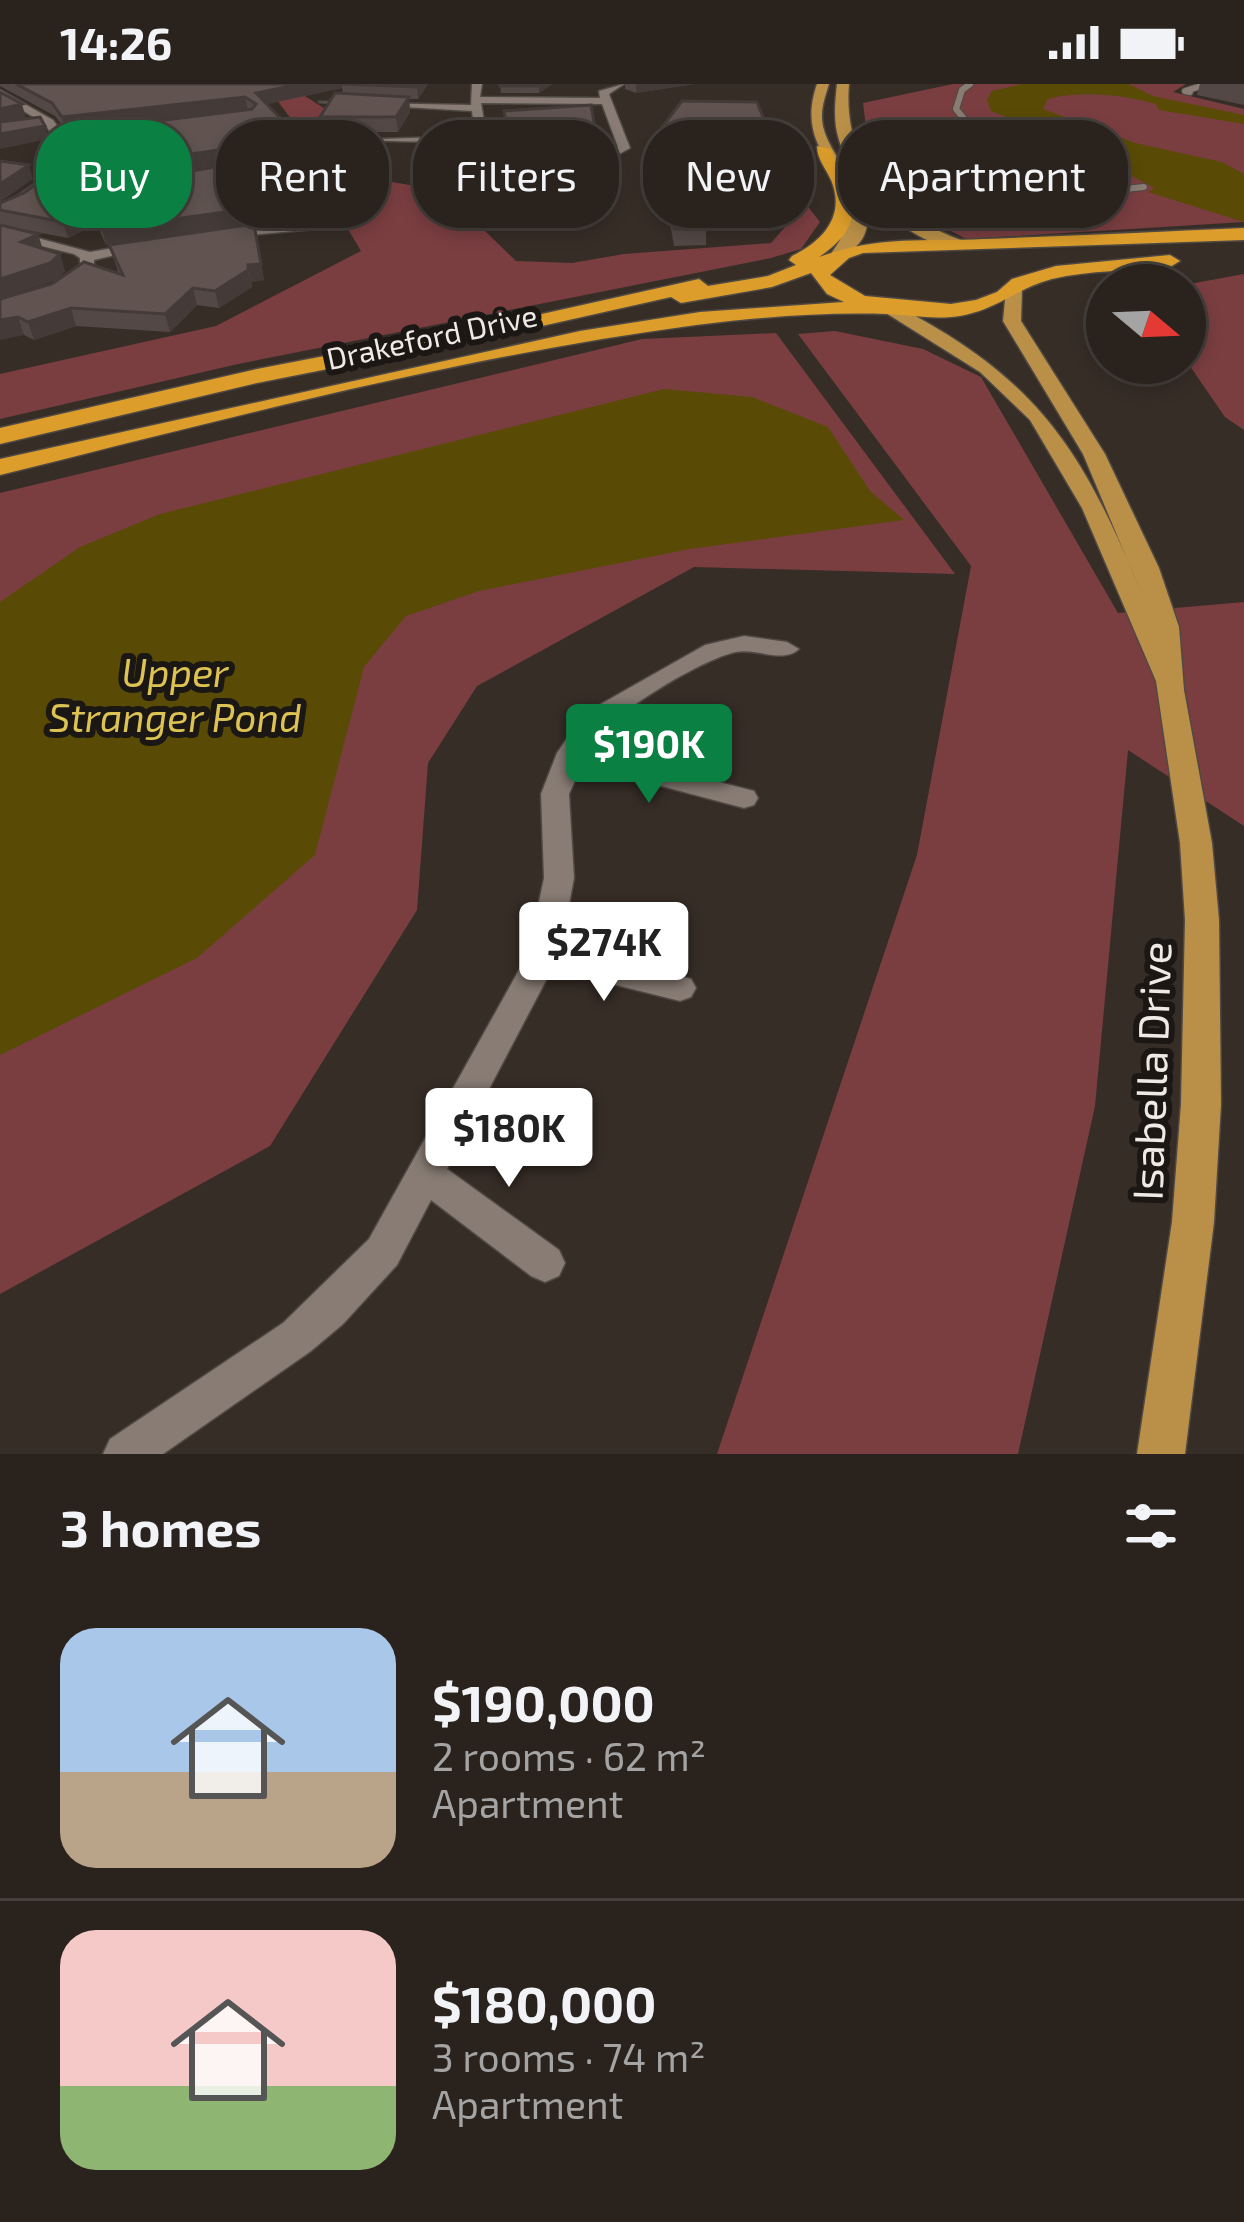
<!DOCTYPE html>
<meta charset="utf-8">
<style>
body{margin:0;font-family:"Exo 2",sans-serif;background:#312a26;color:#f1f3f6;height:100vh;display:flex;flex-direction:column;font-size:45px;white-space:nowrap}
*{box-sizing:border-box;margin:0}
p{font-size:39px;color:#a5a4a4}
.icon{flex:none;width:66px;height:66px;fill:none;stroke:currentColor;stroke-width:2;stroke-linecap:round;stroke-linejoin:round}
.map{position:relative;height:1370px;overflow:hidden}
.sheet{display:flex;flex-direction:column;background:#29221d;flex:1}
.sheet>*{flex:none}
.hud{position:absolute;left:36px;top:36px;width:1173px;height:108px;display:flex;gap:24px}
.needle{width:78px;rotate:109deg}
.controls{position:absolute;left:1086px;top:180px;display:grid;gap:24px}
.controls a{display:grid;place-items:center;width:120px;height:120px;border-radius:50%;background:#29221d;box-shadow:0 6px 18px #0003,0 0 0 3px #453f3b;font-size:60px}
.price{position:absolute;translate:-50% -102px;padding:0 27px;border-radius:12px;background:#fff;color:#222;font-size:39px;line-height:78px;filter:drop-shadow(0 3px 6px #0008)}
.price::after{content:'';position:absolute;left:50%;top:72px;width:36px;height:27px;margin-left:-18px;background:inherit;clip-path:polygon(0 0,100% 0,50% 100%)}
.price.active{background:#0b8043;color:#fff}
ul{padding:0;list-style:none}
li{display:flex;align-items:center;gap:36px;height:300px;padding:0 60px}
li+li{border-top:3px solid #453f3b}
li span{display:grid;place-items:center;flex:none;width:336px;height:240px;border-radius:36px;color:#555}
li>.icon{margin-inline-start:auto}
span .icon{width:144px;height:144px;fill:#fffc;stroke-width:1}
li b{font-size:51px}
h2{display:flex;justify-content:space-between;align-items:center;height:144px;padding:0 60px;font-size:51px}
.pill{padding:0 42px;border-radius:48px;background:#29221d;box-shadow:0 6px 18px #0003,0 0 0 3px #453f3b;font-size:42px;line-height:108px}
.pill.active{background:#0b8043;color:#fff}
.status{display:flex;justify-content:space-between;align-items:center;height:84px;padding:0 60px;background:#29221d;direction:ltr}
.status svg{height:33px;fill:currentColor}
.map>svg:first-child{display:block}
.green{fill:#7a3e41}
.water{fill:#594b05}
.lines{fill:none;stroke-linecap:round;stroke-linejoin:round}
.lane-casing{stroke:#504943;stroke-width:8}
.street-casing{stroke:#504943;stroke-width:3}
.primary-casing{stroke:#504943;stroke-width:3}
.highway-casing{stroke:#504943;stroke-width:3}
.lane{stroke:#887c74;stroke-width:6}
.street{fill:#887c74;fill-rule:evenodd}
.primary{fill:#ba9048;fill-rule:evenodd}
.highway{fill:#dc9d2b;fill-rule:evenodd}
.wall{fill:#534845}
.shaded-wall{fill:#443b38}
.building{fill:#615450;stroke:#443b38;stroke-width:3}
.labels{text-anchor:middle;stroke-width:12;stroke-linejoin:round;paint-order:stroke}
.far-street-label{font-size:30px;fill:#f0eae6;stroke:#1b1714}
.water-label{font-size:39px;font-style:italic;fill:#dcc353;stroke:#1b1714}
.near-street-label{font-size:42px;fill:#f0eae6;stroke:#1b1714}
</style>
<div class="status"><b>14:26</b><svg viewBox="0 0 49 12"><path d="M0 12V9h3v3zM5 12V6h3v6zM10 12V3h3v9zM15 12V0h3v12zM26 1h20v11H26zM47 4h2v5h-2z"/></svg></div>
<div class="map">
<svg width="1244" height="1370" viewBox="0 0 1244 1370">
<rect width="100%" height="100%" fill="#372d27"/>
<path class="green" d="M265,0h21l44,28 -9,20 16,9 32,37 75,13 72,70 56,2 52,-9 147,-11 14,-16 -6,-20 -14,-17h30l25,32 -19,27 -30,9 -533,106 -238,55v-45l216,-48 145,-75 -21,-35 19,-6z
M953,0h233l-13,8 71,17v113l-278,17 -39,-21 -58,-67 -6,-48z
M1244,190v156l-19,-13 -40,-58 -1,-74z
M835,247l88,18 58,28 137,236 126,-11v224l-116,-76 -33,356 -77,348h-301l200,-599 54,-289 -173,-232z
M776,249l179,241 -261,-7 -217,119 -49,77 -11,147 -147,236 -270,148v-801l642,-154z"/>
<path class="water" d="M1022,0h107l24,12 91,19v9l-85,-14 -3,-6c-32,-9 -75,-14 -108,-5l-5,10 92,34 87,19 22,12v48l-96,-30 6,-3 -3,-3 -37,-19 -3,-9 -120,-47 -4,-11 5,-9z
M664,305l88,8 76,30 42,64 34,29 -214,29 -211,42 -73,25 -42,51 -49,188 -118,103 -197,97v-453l80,-55 80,-33z"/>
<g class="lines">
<defs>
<path id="lane" d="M970,0l-8,6 -6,19 18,22 -24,5c44,48 133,59 194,51
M1190,8l-5,-1 23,-7
M974,47l25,2"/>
<path id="street" d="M472,0h10l-2,13 120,1 -1,-7 25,-7 -15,10 21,54 -34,19 21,21 -3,7 -35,-1 -20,-22 -44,-4 -36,-13 -3,-12 -128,-3 127,-4 -3,-25 -153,-9 152,3zM481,19l121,1 16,43c-37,26 -89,21 -129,3zM584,85l20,19 -16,-1 -16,-16z
M0,6l53,30 11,15 60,-6 6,3 -62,10c4,37 -37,63 -68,75v-9l46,-32 12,-31 -13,-21 -45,-27z
M321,137l5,7 -105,10 -7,-4z
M0,144l90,24 57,-10 7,4 -60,14v10l-7,4 -7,-4v-12l-6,-4 -74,-18z
M744,552l43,6 12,7c-16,15 -42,-1 -63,3 -34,7 -132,65 -147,97l165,42 4,7 -4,7 -10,3 -162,-43 -13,29 5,84 -13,69 130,32 5,9 -5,9 -11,4 -128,-32 -105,200 112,81 6,13 -6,13 -14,6 -14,-6 -100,-76 -34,65 -54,59 -32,27 -148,103h-60l7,-15 173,-116 86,-84 159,-285 16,-76 -3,-84 16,-41 15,-22 29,-27 104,-59z"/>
<path id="primary" d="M817,0h12c-5,16 -10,29 -5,46 12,42 82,92 14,130l-8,-5c61,-81 -43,-83 -13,-171z
M837,0h12c-7,82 46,135 121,159v6c-56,3 -116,-58 -131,-109 -6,-19 -4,-37 -2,-56z
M1014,201l8,5 -1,31 84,133 54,114 20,59 5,63 28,153 7,77 2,184 -7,118 -29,232h-48l35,-232 9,-118 4,-184 -5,-77 -24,-162 -74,-173 -52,-88 -50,-48 -102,-64 15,-4c148,76 191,148 252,298l-62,-148 -80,-133 3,-31z"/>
<path id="highway" d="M817,62l14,3c20,46 41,72 -12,108 61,-22 103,-15 165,-18 86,-3 173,-7 260,-11v12l-381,13 -14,5 -19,17 35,21 86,8 25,-4 21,-8 15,-13 44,-13 114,-11 10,6 -10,6c-38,4 -81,3 -118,12 -38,10 -58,34 -101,38 -21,2 -42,-2 -64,-3 -63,-2 -128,3 -191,11 -234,31 -467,93 -696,150v-16l580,-128 120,-19 144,-10 -17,-8 -16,-21 -39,14 -91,16 -10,-6 -138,31 -11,-6 11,-6 166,-37 9,7 60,-10 28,-11 -7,-5 3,-4c31,-15 54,-40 39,-76 -6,-13 -14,-21 -14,-34z
M496,239l8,1v10l-247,49 -257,61v-16l257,-59z"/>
</defs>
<use href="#lane" class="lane-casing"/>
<use href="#street" class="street-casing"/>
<use href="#primary" class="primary-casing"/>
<use href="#highway" class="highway-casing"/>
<use href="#lane" class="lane"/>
<use href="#street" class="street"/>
<use href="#primary" class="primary"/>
<use href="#highway" class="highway"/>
</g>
<path class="wall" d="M0,0h428l-10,15h-9l1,13 -12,20h-76l-2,-15 23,-23 -1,-6 -75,16 83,91 2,15 -98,14 10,56 -13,2 1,5 -33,21 -22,-3 -27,27 -94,-6 -42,14 -10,-5 -19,3 -5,-39 119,-25 -10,-29 61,-9 -64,9 -9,-21 -29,14 -68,-13 38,9 4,15 23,22 -9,9 -56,18v-95l250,-42 -56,8 -105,2 -3,-15 109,-40 -129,14 -11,-14 -55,-30z
M500,0h52l-13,9h-38z
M625,0h69l-58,9 -11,-4z
M1200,0h44v21l-47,-10z
M504,27l93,41 -71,5 -17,-11z
M662,43l107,5 -1,12 -107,-5z
M725,93l45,32 -2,17h-62v19l-32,1 -8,-46 1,-16 58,-1z"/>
<path class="shaded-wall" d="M300,0h50l-8,1v3l-84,18 -2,-13z
M419,0h9l-10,15 -1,-12z
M542,0h10l-13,9v-7z
M636,0h58l-58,9z
M245,13l3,14 -182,19 -4,-13z
M409,13l1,15 -12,20 -2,-15z
M22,20l4,14 -26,5v-14z
M45,42l4,13 -49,10v-15z
M597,55v13l-71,5 -1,-12z
M270,59l2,15 -78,11 -4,-15z
M29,81l4,14 -33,23v-18z
M350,111l2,15 -246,35 -4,-16z
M92,125l5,15 -29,14 -5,-16z
M254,140l10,56 -13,2 -3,-17z
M38,150l5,16 -22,-8z
M60,170l5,17 -9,9 -56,18v-19z
M248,186l4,17 -33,21 -4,-17z
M193,204l4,17 -27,27 -5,-18z
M71,224l5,18 -42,14 -6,-18z
M18,233l6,18 -24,5v-20z"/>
<path class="building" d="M16,0h284l-44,9 48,50 5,-7 24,32 -6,1 23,26 -248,34 -10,-20 -29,13 -63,-12v-7l24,-10 25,-19 143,-3 85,-15 4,-5 -11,-8 -80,11 -104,2 8,-27 158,-20 4,-5 -11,-7 -183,20 -10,-14z
M343,0h76l-2,3z
M500,0h42l-3,2h-39z
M0,8l22,12 -22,5z
M335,9l74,4 -13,20h-76z
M682,17l75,1 12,30 -107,-5z
M591,21l6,34 -72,6 -17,-11 -4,-23z
M40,33l5,9 -45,8v-12z
M0,77l29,4 -29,19z
M725,93h34l11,32 -68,1 5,19h-33l-7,-45 60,-1z
M254,140l7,40 -13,1v5l-33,21 -22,-3 -28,26 -94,-6 -43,14 -10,-5 -18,3v-21l52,-15 32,-22 39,13 -14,-30z
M0,141l38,9 -17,8 39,12 -10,9 -50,16z"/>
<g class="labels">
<g class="far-street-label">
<text transform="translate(432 254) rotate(-12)" y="10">Drakeford Drive</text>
</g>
<g class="water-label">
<text x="175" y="603">Upper<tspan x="175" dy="45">Stranger Pond</tspan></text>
</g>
<g class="near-street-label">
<text transform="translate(1152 987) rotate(-88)" y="15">Isabella Drive</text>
</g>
</g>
</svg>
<div class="controls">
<a><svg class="needle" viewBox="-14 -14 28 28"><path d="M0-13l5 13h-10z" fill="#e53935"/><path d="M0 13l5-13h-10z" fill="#a5a4a4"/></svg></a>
</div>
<b class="price active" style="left:649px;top:722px">$190K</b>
<b class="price" style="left:604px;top:920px">$274K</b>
<b class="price" style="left:509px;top:1106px">$180K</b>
<div class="hud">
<a class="pill active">Buy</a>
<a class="pill">Rent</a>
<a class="pill">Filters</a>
<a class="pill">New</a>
<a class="pill">Apartment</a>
</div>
</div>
<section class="sheet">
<h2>3 homes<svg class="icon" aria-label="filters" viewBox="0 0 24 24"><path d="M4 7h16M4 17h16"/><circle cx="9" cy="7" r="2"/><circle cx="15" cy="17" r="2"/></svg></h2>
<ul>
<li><span style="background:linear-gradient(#a9c7e8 60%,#b9a48a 0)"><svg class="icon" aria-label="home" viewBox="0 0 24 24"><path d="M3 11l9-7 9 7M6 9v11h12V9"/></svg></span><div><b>$190,000</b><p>2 rooms · 62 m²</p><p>Apartment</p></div></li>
<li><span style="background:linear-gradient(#f6c9c9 65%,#8fb573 0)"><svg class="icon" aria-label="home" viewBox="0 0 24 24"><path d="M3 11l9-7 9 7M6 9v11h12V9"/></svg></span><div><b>$180,000</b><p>3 rooms · 74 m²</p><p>Apartment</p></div></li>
</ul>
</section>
